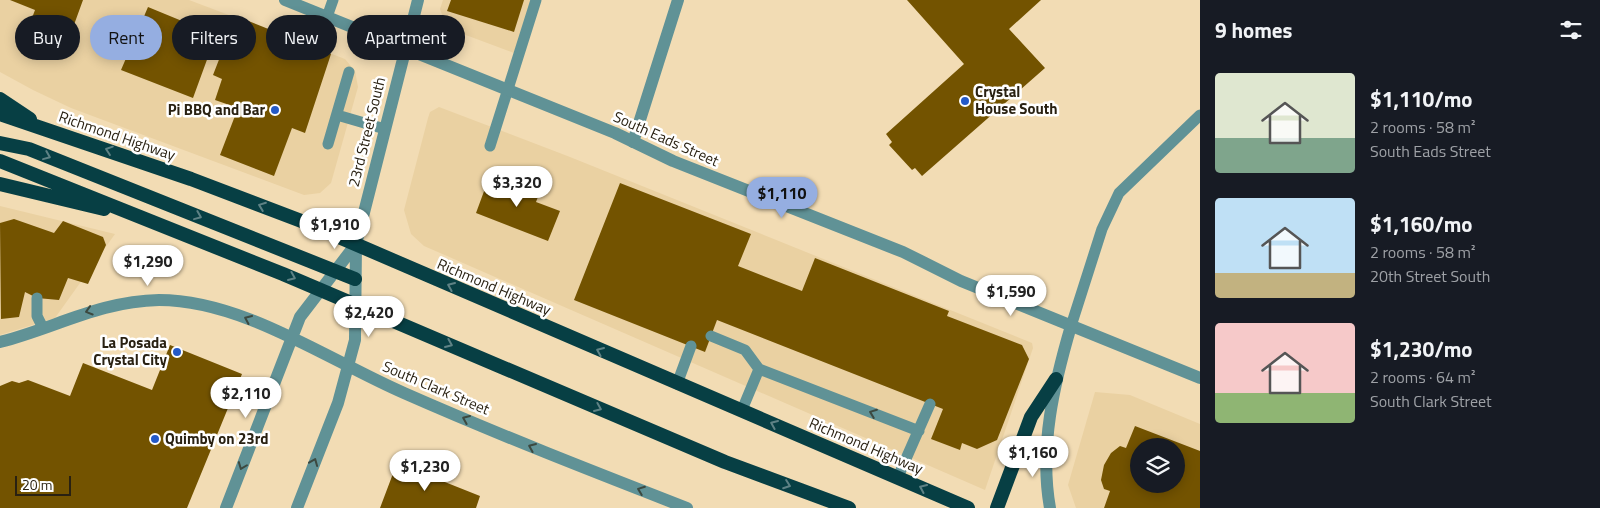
<!DOCTYPE html>
<meta charset="utf-8">
<style>
body{margin:0;font-family:"Titillium Web",sans-serif;background:#20242c;color:#f1f3f6;height:100vh;display:flex;flex-direction:column;font-size:19px;white-space:nowrap}
*{box-sizing:border-box;margin:0}
p{font-size:16px;color:#9ea1a6}
.icon{flex:none;width:28px;height:28px;fill:none;stroke:currentColor;stroke-width:2;stroke-linecap:round;stroke-linejoin:round}
.map{position:relative;flex:1;overflow:hidden}
.panel{display:flex;flex-direction:column;background:#171b24;width:400px}
.panel>*{flex:none}
.hud{position:absolute;left:15px;top:15px;width:475px;height:45px;display:flex;gap:10px}
.controls{position:absolute;left:1130px;top:438px;display:grid;gap:10px}
.controls a{display:grid;place-items:center;width:55px;height:55px;border-radius:50%;background:#171b24;box-shadow:0 2px 12px #0003;font-size:25px}
.scale{position:absolute;left:15px;bottom:12px;width:56px;box-sizing:border-box;padding-left:5px;border:2px solid #292112;border-top:0;font-size:14px;line-height:18px;white-space:nowrap;color:#292112;-webkit-text-stroke:4px #fff;paint-order:stroke}
.price{position:absolute;translate:-50% -42px;padding:0 11px;border-radius:18px;background:#fff;color:#222;font-size:16px;line-height:32px;filter:drop-shadow(0 1px 2px #0008)}
.price::after{content:'';position:absolute;left:50%;top:30px;width:15px;height:11px;margin-left:-8px;background:inherit;clip-path:polygon(0 0,100% 0,50% 100%)}
.price.current{background:#95aee1;color:#111}
ul{padding:0;list-style:none}
li{display:flex;align-items:center;gap:15px;height:125px;padding:0 15px}
li span{display:grid;place-items:center;flex:none;width:140px;height:100px;border-radius:5px;color:#555}
li>.icon{margin-inline-start:auto}
span .icon{width:60px;height:60px;fill:#fffc;stroke-width:1}
li b{font-size:21px}
h2{display:flex;justify-content:space-between;align-items:center;height:60px;padding:0 15px;font-size:21px}
.tag{padding:0 18px;border-radius:22px;background:#171b24;box-shadow:0 2px 12px #0003;font-size:18px;line-height:45px}
.tag.current{background:#95aee1;color:#111}
main{display:flex;flex:1;min-height:0}
.map>svg:first-child{display:block}
.built{fill:#ead1a2;fill-rule:evenodd}
.building{fill:#735300;fill-rule:evenodd}
.lines{fill:none;stroke-linecap:round;stroke-linejoin:round}
.service{stroke:#609296;stroke-width:11}
.minor{stroke:#609296;stroke-width:12}
.tertiary{stroke:#609296;stroke-width:12}
.trunk{stroke:#073f44;stroke-width:14}
.oneway{stroke:#5e8285}
.oneway2{stroke:#3c4940}
.poi-dot{fill:#2459c7;stroke:#fff;stroke-width:2}
.labels{text-anchor:middle;stroke-width:5;stroke-linejoin:round;paint-order:stroke}
.poi-label{font-size:15px;font-weight:bold;fill:#292112;stroke:#fff;text-anchor:start}
.street-label{font-size:15px;fill:#292112;stroke:#fff}
</style>
<main>
<div class="map">
<svg width="1200" height="508" viewBox="0 0 1200 508">
<rect width="100%" height="100%" fill="#f2dcb4"/>
<path class="built" d="M0,0h189l156,59 10,12 3,16 -27,96 -11,10 -16,2 -233,-87 -38,-18 -33,-18z
M443,0h88l-17,53 -67,-25 -7,-19z
M439,107l131,50 462,186 1,5 -48,142 -561,-244 -13,-12 -7,-24 24,-92 2,-6z
M0,206l115,28 -60,84 -55,17z
M1095,392l35,3 70,29v84h-124l-8,-23zM1139,446h37v38h-37z"/>
<path class="building" d="M10,0h73l-12,33 -39,-15 3,-8z
M451,0h73l-10,32 -67,-21z
M907,0h134l-32,29 36,39 -123,108 -7,-8 -3,2 -23,-25 3,-3 -6,-8 78,-70z
M148,7l68,28 -23,63 -72,-28z
M236,16l95,38 -26,79 -13,-5 -18,48 -54,-21 18,-47 -23,-8 7,-21 -9,-4z
M490,175l49,19 -3,8 24,9 -12,30 -72,-28z
M620,183l131,51 -13,32 64,25 13,-33 134,53 -2,5 75,29 7,14 -32,81 -20,9 -15,-6 -2,7 -29,-11 12,-30 -226,-89 -12,32 -131,-52z
M14,219l40,14 9,-12 40,16 3,8 -18,39 -20,-6 -9,22 -22,-2 -12,-6 -6,25 -18,2 -1,-96z
M170,345l72,29 -55,134h-187v-122l12,-5 7,2 9,-3 42,16 13,-33 69,27z
M1135,426l65,25v57h-96l6,-17 -6,-2 -3,-9 3,-15 7,-12 9,-7 6,2zM1139,446h37v38h-37z
M397,463l83,33 -4,12h-96z"/>
<g class="lines">
<path class="service" d="M327,17l6,-17
M337,115l48,14
M328,144l21,-72
M490,146l46,-146
M37,298v18l6,12
M1071,326l31,-97 17,-36 81,-78
M711,336l34,14 14,19 160,62
M677,384l14,-38
M742,410l17,-41
M898,477l32,-73"/>
<path class="minor" d="M633,142l45,-142"/>
<path class="tertiary" d="M285,0l330,133 58,28 230,91 58,29 239,97
M0,342c55,-14 100,-41 159,-42 84,0 169,60 245,93 93,41 188,78 283,115
M226,508l74,-191 56,-73
M297,508l41,-105 17,-63 1,-96 62,-244
M1050,508c-11,-61 4,-124 21,-182"/>
<path class="trunk" d="M0,99l30,20
M0,114l191,65 113,43 664,286
M0,143l29,6 326,130
M0,161l283,113 442,188 124,46
M0,184l104,25
M997,508l34,-91 25,-38"/>
</g>
<defs><path id="oneway-chevron" d="M-2-3.5L2.5 0L-2 3.5" fill="none" stroke-width="1.6" stroke-linecap="round" stroke-linejoin="round" transform="scale(1.25)"/></defs>
<g class="oneway">
<use href="#oneway-chevron" transform="translate(109 150) rotate(-161)"/>
<use href="#oneway-chevron" transform="translate(47 156) rotate(22)"/>
<use href="#oneway-chevron" transform="translate(262 206) rotate(-159)"/>
<use href="#oneway-chevron" transform="translate(198 216) rotate(22)"/>
<use href="#oneway-chevron" transform="translate(292 277) rotate(23)"/>
<use href="#oneway-chevron" transform="translate(451 286) rotate(-157)"/>
<use href="#oneway-chevron" transform="translate(449 344) rotate(23)"/>
<use href="#oneway-chevron" transform="translate(600 351) rotate(-157)"/>
<use href="#oneway-chevron" transform="translate(598 408) rotate(23)"/>
<use href="#oneway-chevron" transform="translate(774 424) rotate(-157)"/>
<use href="#oneway-chevron" transform="translate(787 485) rotate(20)"/>
<use href="#oneway-chevron" transform="translate(923 488) rotate(-156)"/>
</g>
<g class="oneway2">
<use href="#oneway-chevron" transform="translate(89 311) rotate(163)"/>
<use href="#oneway-chevron" transform="translate(248 319) rotate(-156)"/>
<use href="#oneway-chevron" transform="translate(873 413) rotate(-159)"/>
<use href="#oneway-chevron" transform="translate(466 419) rotate(-157)"/>
<use href="#oneway-chevron" transform="translate(532 447) rotate(-157)"/>
<use href="#oneway-chevron" transform="translate(314 462) rotate(-68)"/>
<use href="#oneway-chevron" transform="translate(242 466) rotate(111)"/>
<use href="#oneway-chevron" transform="translate(641 490) rotate(-159)"/>
</g>
<g class="poi-dot">
<circle cx="965" cy="101" r="5"/>
<circle cx="275" cy="110" r="5"/>
<circle cx="177" cy="352" r="5"/>
<circle cx="155" cy="439" r="5"/>
</g>
<g class="labels">
<g class="poi-label">
<text x="975" y="97">Crystal<tspan x="975" dy="17">House South</tspan></text>
<text x="265" y="115" text-anchor="end">Pi BBQ and Bar</text>
<text x="167" y="348" text-anchor="end">La Posada<tspan x="167" dy="17">Crystal City</tspan></text>
<text x="165" y="444">Quimby on 23rd</text>
</g>
<g class="street-label">
<text transform="translate(367 132) rotate(-76)" y="5">23rd Street South</text>
<text transform="translate(117 136) rotate(19)" y="5">Richmond Highway</text>
<text transform="translate(666 139) rotate(24)" y="5">South Eads Street</text>
<text transform="translate(494 287) rotate(23)" y="5">Richmond Highway</text>
<text transform="translate(436 388) rotate(23)" y="5">South Clark Street</text>
<text transform="translate(866 446) rotate(23)" y="5">Richmond Highway</text>
</g>
</g>
</svg>
<div class="controls">
<a><svg class="icon" aria-label="layers" viewBox="0 0 24 24"><path d="M12 4l9 5-9 5-9-5zM3 14l9 5 9-5"/></svg></a>
</div>
<div class="scale">20 m</div>
<b class="price" style="left:517px;top:208px">$3,320</b>
<b class="price current" style="left:782px;top:219px">$1,110</b>
<b class="price" style="left:335px;top:250px">$1,910</b>
<b class="price" style="left:148px;top:287px">$1,290</b>
<b class="price" style="left:1011px;top:317px">$1,590</b>
<b class="price" style="left:369px;top:338px">$2,420</b>
<b class="price" style="left:246px;top:419px">$2,110</b>
<b class="price" style="left:1033px;top:478px">$1,160</b>
<b class="price" style="left:425px;top:492px">$1,230</b>
<div class="hud">
<a class="tag">Buy</a>
<a class="tag current">Rent</a>
<a class="tag">Filters</a>
<a class="tag">New</a>
<a class="tag">Apartment</a>
</div>
</div>
<section class="panel">
<h2>9 homes<svg class="icon" aria-label="filters" viewBox="0 0 24 24"><path d="M4 7h16M4 17h16"/><circle cx="9" cy="7" r="2"/><circle cx="15" cy="17" r="2"/></svg></h2>
<ul>
<li><span style="background:linear-gradient(#dfe7d0 65%,#7fa58c 0)"><svg class="icon" aria-label="home" viewBox="0 0 24 24"><path d="M3 11l9-7 9 7M6 9v11h12V9"/></svg></span><div><b>$1,110/mo</b><p>2 rooms · 58 m²</p><p>South Eads Street</p></div></li>
<li><span style="background:linear-gradient(#bfe0f5 75%,#c2b280 0)"><svg class="icon" aria-label="home" viewBox="0 0 24 24"><path d="M3 11l9-7 9 7M6 9v11h12V9"/></svg></span><div><b>$1,160/mo</b><p>2 rooms · 58 m²</p><p>20th Street South</p></div></li>
<li><span style="background:linear-gradient(#f6c9c9 70%,#8fb573 0)"><svg class="icon" aria-label="home" viewBox="0 0 24 24"><path d="M3 11l9-7 9 7M6 9v11h12V9"/></svg></span><div><b>$1,230/mo</b><p>2 rooms · 64 m²</p><p>South Clark Street</p></div></li>
</ul>
</section>
</main>
